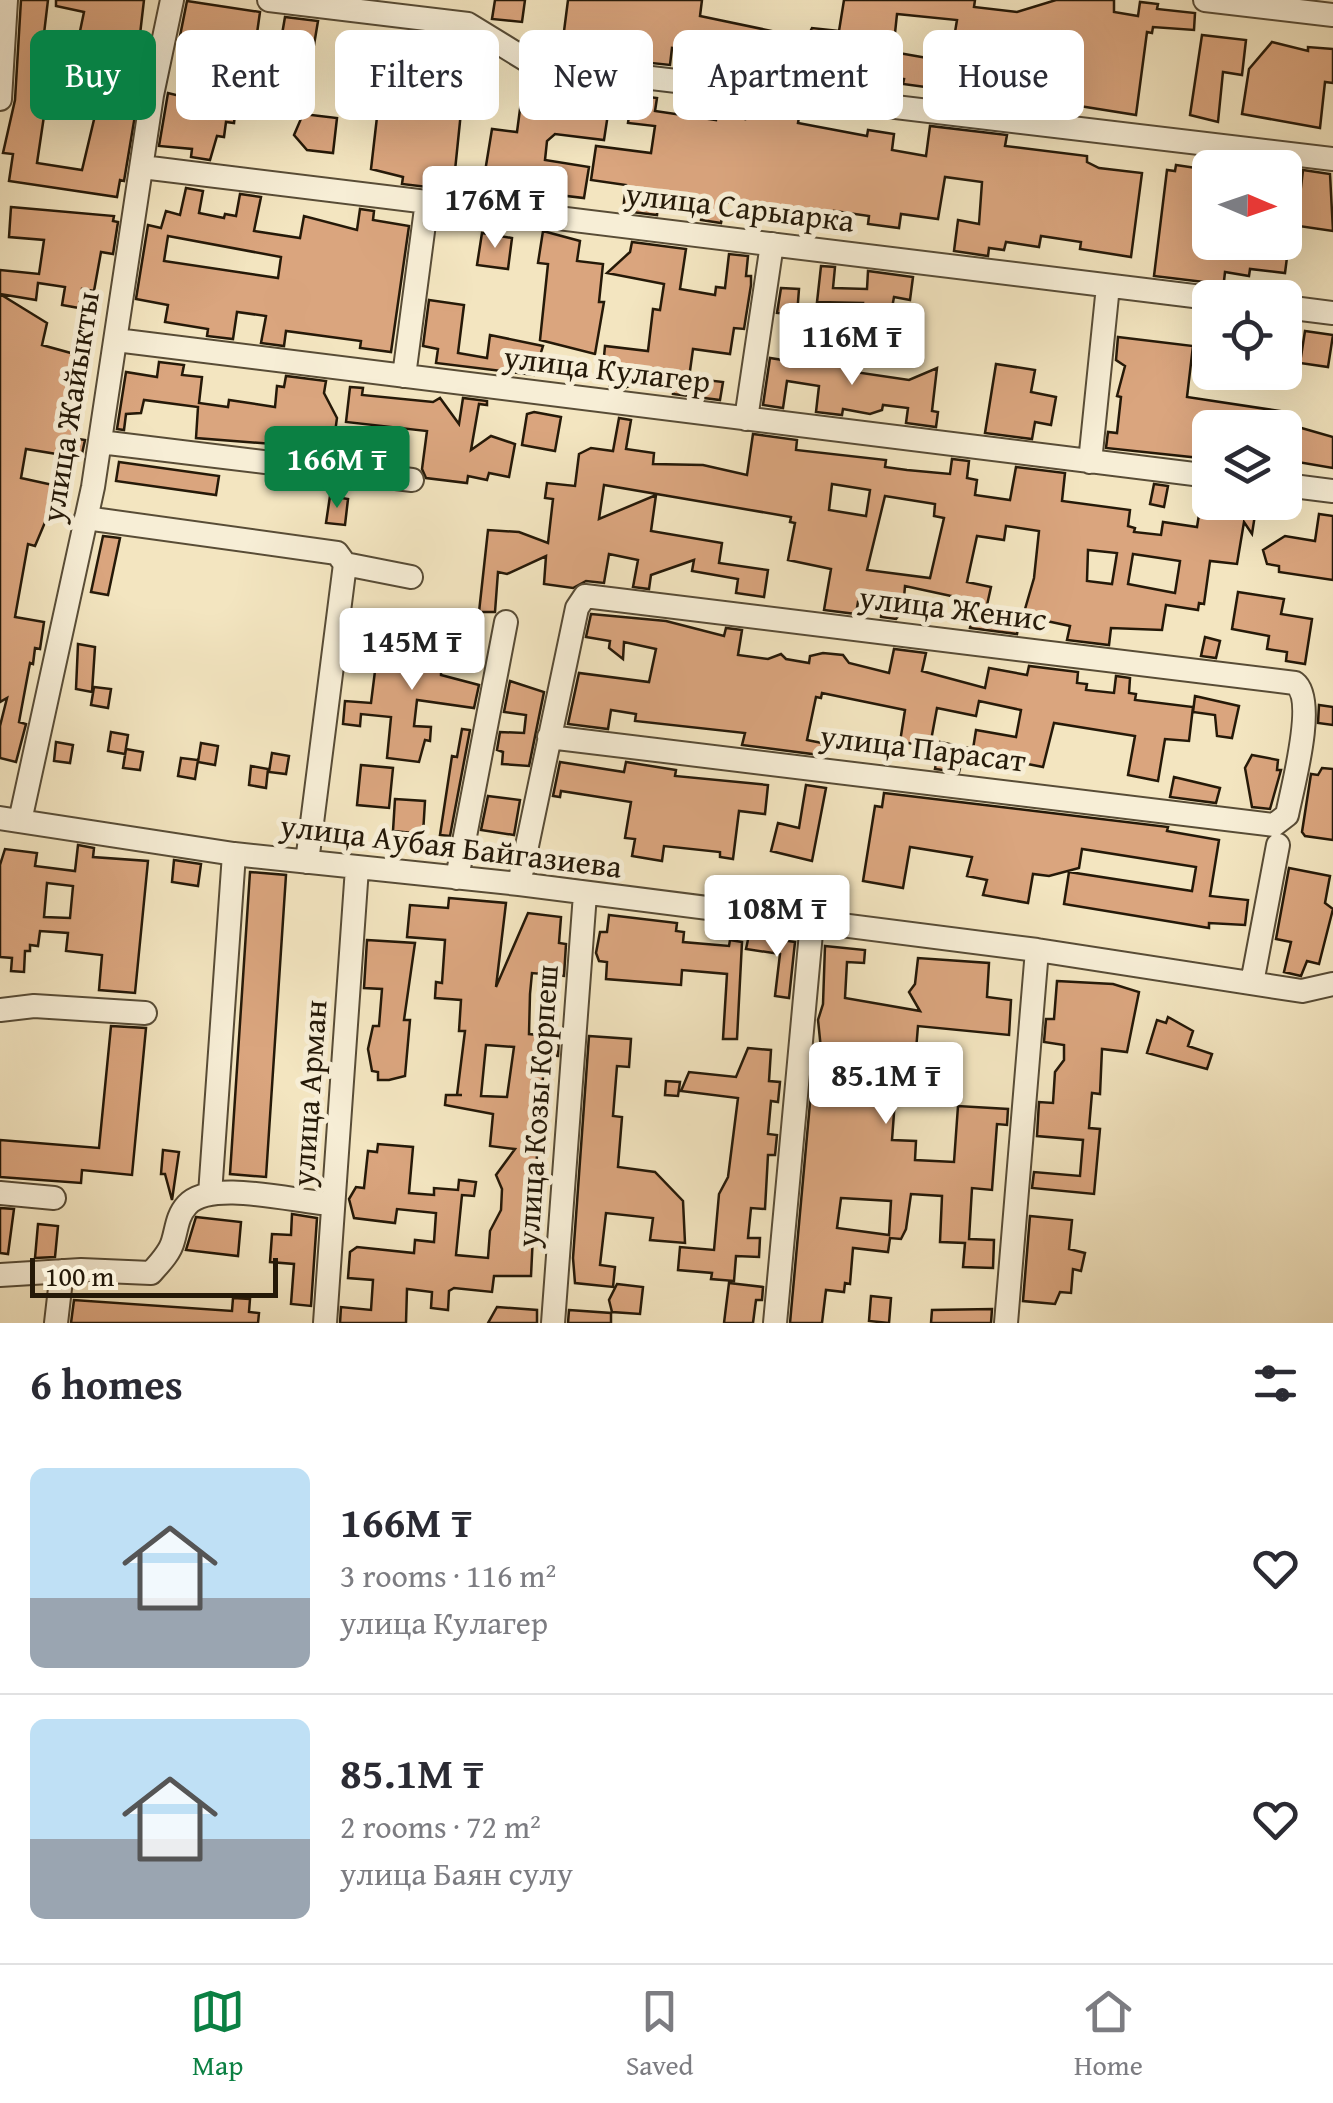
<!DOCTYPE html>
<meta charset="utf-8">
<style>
body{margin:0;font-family:"Gentium Book Plus",serif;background:#f2f2f3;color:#2b2b33;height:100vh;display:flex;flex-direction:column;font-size:38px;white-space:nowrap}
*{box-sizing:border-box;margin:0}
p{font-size:32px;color:#7c7c81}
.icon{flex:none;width:55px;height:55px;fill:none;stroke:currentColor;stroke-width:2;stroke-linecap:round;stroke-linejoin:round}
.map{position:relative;height:1323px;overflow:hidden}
.sheet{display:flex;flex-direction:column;background:#fff;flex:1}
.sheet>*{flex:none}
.hud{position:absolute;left:30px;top:30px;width:1275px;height:90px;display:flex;gap:20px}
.needle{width:65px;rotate:92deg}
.buttons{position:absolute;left:1192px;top:150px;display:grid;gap:20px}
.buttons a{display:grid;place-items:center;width:110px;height:110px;border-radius:15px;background:#fff;box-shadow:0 10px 40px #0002;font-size:50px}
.scale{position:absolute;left:30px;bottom:25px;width:248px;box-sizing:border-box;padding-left:10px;border:5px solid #251908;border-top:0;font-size:28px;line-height:35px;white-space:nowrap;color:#251908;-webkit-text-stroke:8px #f7eed6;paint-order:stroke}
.price{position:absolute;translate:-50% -85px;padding:0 22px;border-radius:10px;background:#fff;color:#222;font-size:32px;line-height:65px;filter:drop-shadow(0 2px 5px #0008)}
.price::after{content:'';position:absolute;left:50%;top:60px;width:30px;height:22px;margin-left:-15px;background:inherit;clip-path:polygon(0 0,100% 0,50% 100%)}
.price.current{background:#0b8043;color:#fff}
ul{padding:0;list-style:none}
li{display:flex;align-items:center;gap:30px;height:250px;padding:0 30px}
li+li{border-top:2px solid #e1e1e2}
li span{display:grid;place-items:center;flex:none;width:280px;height:200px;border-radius:15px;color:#555}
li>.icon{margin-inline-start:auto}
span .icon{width:120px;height:120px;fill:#fffc;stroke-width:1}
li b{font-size:42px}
h2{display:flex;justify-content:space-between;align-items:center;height:120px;padding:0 30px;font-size:42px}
.pill{padding:0 35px;border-radius:15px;background:#fff;box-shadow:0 10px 40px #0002;font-size:35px;line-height:90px}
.pill.current{background:#0b8043;color:#fff}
.tab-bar{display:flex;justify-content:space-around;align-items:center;height:140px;border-top:2px solid #e1e1e2;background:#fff;font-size:28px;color:#7c7c81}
.tab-bar a{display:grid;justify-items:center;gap:5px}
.tab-bar .current{color:#0b8043}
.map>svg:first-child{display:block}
.building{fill:#daa57e;stroke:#251908;stroke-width:2.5;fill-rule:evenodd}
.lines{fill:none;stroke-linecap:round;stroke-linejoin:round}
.minor-casing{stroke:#584c36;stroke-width:26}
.minor{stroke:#f7eed6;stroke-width:22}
.labels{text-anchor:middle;stroke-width:10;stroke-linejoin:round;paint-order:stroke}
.street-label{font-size:32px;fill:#251908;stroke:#f7eed6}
</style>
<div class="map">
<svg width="1333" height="1323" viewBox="0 0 1333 1323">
<rect width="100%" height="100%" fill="#f3e5c0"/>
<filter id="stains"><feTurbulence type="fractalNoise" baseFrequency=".002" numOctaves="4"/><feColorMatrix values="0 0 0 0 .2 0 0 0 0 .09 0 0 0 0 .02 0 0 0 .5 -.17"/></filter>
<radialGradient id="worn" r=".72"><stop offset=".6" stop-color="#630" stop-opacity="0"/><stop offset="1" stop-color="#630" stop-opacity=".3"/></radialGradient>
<path class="building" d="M21,0h27l-5,42 25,2 -12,53 -9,-1 -10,67 45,7 15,-63 -12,-2 5,-32 9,2 22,-31 -42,-8 5,-24 -28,-6v-6h88l-5,43 8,1 -23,137 -4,-1 -3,17 -108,-16 4,-27 -10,-1 12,-53z
M495,0h30l-3,22 -30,-3z
M568,0h134l-2,16 86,18 -3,26 -17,9 -17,-2 -1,7 -21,-2 3,-17 -58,-7 -2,17 -38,-4 1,-12 -65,-5 -5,-5z
M844,0h131l-1,7 43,5 39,-12h58v12l24,4 2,-14 18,2 -1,5 38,4 -1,17 -41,-3 -1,6 -5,-1 -11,83 -113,-18 1,-9 -37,-5 -2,12 -82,-11 1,-5 -36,-5 -9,-5 1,-8 -41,-5 -3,5 -16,-9 12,-24 27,3zM897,14l60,6 -7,42 -57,-10z
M187,1l73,11 -12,85 -11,-1 -3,27 -8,-1 -2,15 -7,-1 -7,24 -19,-3 1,-8 -33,-3 9,-53 16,4 8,-49 -14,-2z
M285,17l33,4 -5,30 -33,-5z
M409,32l43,5 -3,24 17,2 -13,127 -51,-6 1,-7 -32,-8 6,-52 -18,-2 4,-36 39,2z
M1202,35l44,5 -4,35 -19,-3 -5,50 -28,-7z
M1272,42l36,9v-4l25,2v34l-8,-1 -5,46 -78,-14 7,-45z
M279,50l23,25 -3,29 -29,-3z
M556,82l32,4 -3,21 23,7 -4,26 -49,-6 -8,7 -2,19 44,7 -5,31 -43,-5 -1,8 -25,-3 1,-7h-20l-13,-7 9,-55 25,3 5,-38h33z
M632,95l25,3 -2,13 61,9 1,-6 28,5 1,-15 54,7 -2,12 69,13 1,-6 26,4 -2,16 34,6 4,-30 77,9 -2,11 82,10v6l12,6 43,5 -11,84 -51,-8 1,-7 -40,-6 -2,11 -33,-5 -2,8 -15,-2 -1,8 -34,-5 4,-31 21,4 3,-42 -37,-5 -7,42 -37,-5 -2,14 -31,-4 1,-8 -35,-5 -2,12 -64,-11 2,-7 -45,-3 -4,21 -20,-3 4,-23 -46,-5 -2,23 -34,-4 3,-26 -35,-5 5,-34 55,7 4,-27 -27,-3z
M303,114l34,4 -4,35 -26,-3 -13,-15z
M1176,165l34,5v72h79l-4,31 -35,-4 -1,7 -24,-4 -2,18 -11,-7 -58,-7 13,-106 8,1z
M1303,170l27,4 3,57 -48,-7v-39l16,2z
M186,188l17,3 -4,22 25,5 1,-4 11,2 4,-22 21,3 -7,34 46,7 4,-22 53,14 3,-21 14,2 -1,9 36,6 -18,126 -31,-4 1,-7 -75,-10 -2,15 -23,-3 5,-27 -29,-4 -4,27 -26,-3 1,-7 -43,-7 3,-17 -32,-6 12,-74 13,3 5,-17 14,4zM168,236l113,21 -3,21 -114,-17z
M11,207l103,9 -1,5 5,1 -5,32 -12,-2 -7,39 -12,-2 -3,19 -17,-3 3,-18 -27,-4 -2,17 -36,-6v-24l39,4 5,-34 -35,-3z
M543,231l37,10 -3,20 26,3 -4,38h5l-9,52 -55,-14 8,-76 -10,-1z
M482,233l30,5 -4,31 -31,-4z
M632,242l54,7 -6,40 35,6 1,-8 9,1 4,-34 19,2 -2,20h5v9l-7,44 -10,-1 -4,26 -37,-5 -4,29 34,4 -3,18 -47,-6 1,-9 -35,-4 -14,7 -15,-2v-7l-8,-1 3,-32 43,5 5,-42 7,1 4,-26 -57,-11 23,-21z
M821,266l14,1 -2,21 34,1 1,-18 45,6 -3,23 -16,-3 -6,33 -28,-5 3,-22 -46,-1z
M781,288l18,1 -2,26 -20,-2z
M0,294l47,29 -5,22 47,13 -6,34 -20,20 14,2 -5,24 13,2 -4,18 -55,-9 -5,29 32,7 1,16 -19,45 -7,-2 -13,73 29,5 -4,27 -5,-1 -2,16 -3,-1 -11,59 7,2 -10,38 -16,-4v-32l7,-28 -7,4z
M429,300l35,5 -6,48 29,5 3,-23 53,11 -9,29 -98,-12 2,-14 -15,-3z
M1305,331l28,4 -5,32 -28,-4z
M1118,337l75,9 -6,51 99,15 6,3 -2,13h-80v31l-104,-11 2,-16 9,1 4,-36 -4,-1 8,-30 -9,-6z
M836,348l14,1 -2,22 61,9 28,-12 -5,43 6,1 -2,15 -30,-4 2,-15 -25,-3 -1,5 -12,4 -27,-5 -1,6 -26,-3 3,-26 -32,-5 -4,27 -20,-3 7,-47 32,5 2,-11 31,5z
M159,362l25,3 -2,10 20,2 -3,26 29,4 1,-7 46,7 2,-21 7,1 2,-11 40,5 -2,12 13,25 -4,29 6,1 -1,8 -39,-5v-5l-103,-8 2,-31 -54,-7 -3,13 -15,1 -2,16 -7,-1 9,-57 31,5z
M996,364l39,6 -4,22 25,5 -5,28 -16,-3 -3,17 -47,-6z
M350,387l13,1 -1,7 71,7 7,-4 19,26 4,-26 24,3v4l-8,-1 -8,46 20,-14 24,8 -6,33 -20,-4 -2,7 -19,-4 -1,7 -41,-5 -4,-9 5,-38 -81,-9z
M534,412l27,5 -6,34 -33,-6 5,-31z
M619,418l12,2 -5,29 28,4 -1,11 50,1 44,10 6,-41 44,6 -1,10 90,10 -1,7 22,3 43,4 2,-15 17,2 -2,17 10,2 -2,15 35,5 6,-33 49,6 -3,28 68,9 -2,16 7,2 -1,4 27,3 2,-13 34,5 4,-25h56l-5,32 -8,-12 -7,42 -27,-3 -6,43 -5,-1 -1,7 -32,-5 -4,25 -51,-2 -2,17 -42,-5 3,-14 -47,-10 11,-38 5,-47 -33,-5 -2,14 -27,-4 -10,46 24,5 -4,18 34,8 -4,21 -47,-6 2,-10 -11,-2 4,-17 -60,-13 -2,24 -7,9 -15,-2 1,-11 -24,-4 -2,12 -32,-4 7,-41 -43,-9 7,-37 -5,-1 1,-5 -187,-32 -5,34 57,-24 -5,36 71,12 -3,20 49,7 -4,27 -28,-4 2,-14 -46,-8 2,-11 -43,15 -2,14 -16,-2 5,-27 -29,-6 -5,29 -18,-2 -13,7 -29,-4 2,-28 -39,18 -9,-2 -3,40h-16l9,-82 31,2 29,11 5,-44 -8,-1 2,-15 28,3 4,-32 12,-6 22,3zM832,484l38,6 -4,26 -37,-6zM885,496l50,8 -1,12 10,2 -14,60 -63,-8zM1088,550l29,3 -5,31 -25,-3zM1133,554l47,7 -5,32 -47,-9z
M1291,425l42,12v31l-47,-8z
M119,462l100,14 -3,19 -100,-14z
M1154,484l14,2 -4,21 -14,-3z
M330,496l18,3 -3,26 -19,-2z
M1319,514l14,2v64l-54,-8v-6l-12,-2 -4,-14 22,-14 30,5z
M103,536l17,2 -12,57 -17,-3z
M1238,592l46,7 -3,15 31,5 -7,45 -19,-3 1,-9 -20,-3 2,-13 -37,-7z
M591,614l75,7 58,15 2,-8 16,2 -4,25 30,4 13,-5 5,5 23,4 1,-7 13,-3 20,2 6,8 40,10 5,-24 32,4 -4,18 63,17 4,-20 38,7 2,-9 49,6 -1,11 10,1 -1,6 28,3 2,-17 14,2 -1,15 7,1 -1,6 58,7 -4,34 -24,-2 -7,42 -30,-6 7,-39 -81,-13 -11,44 -46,-9 -1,7 -34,-6 -3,13 -24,-3 5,-27 33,7 3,-19 40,7 5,-27 -42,-9 -3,15 -39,-8 -7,38 -30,-4 5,-32 -83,-17 -1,5 -5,-1 -9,43 15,3 -2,12 -78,-10 3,-12 -110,-12 1,-7 -25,-4 -3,19 -40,-5 11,-51 70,9 7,-33 -32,-7 -1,17 -14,-11 1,-7 -24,-4z
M412,625l42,6 -2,14 -7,-1 -1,10h-7l-2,14 6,1v6l38,10 -5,23 -57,-8 -3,26 17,1 -1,14 -5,-1 -6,22 -32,-4 4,-41 -30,-3 -1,12 -17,-2 2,-23 26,2 5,-40 30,4z
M1205,637l15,4 -4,17 -15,-2z
M78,644l17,3 -3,45 -16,-3z
M510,681l34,11 -15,74 -27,-2 1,-12 -6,-2 3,-18 24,1 2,-18 -22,-3z
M94,687l17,2 -3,19 -17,-3z
M1195,696l44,10 -7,32 -15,-2 -2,-21 -22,-3z
M1319,705l14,2v18l-15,-2z
M462,729l8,1 -20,106 -10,-1 12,-79 5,1z
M111,732l17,3 -3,19 -17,-3z
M56,742l17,3 -3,18 -16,-2z
M201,743l17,3 -3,19 -17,-3z
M126,749l17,3 -3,18 -17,-2z
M272,753l17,3 -3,18 -17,-2z
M1252,755l26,5 -1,10h4l-11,39 -18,-2 -7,-39z
M181,758l17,2 -3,19 -17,-3z
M560,762l64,10 2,-10 50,8 -1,6 93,9 -3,29 -26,-3 -6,48 -13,-2v-5l-56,-6 -2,15 -30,-5 3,-17 -10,-1 6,-36 -70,-11 -1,6 -7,-1z
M361,765l32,3 -4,40 -32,-3z
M251,766l17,3 -2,19 -17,-3z
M1322,768l11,1v71l-28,-4 -3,-4 9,-58 7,1z
M1174,777l46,11 -4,15 -46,-6z
M806,785l20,3 -14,73 -41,-10 7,-28 21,5z
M884,793l284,34 -1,4 52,9 -9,56 38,4 -3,25 -36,-2v5l-145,-24 5,-32 123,19 4,-24 -114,-18 -3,19 -30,8 -16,-2 -5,29 -45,-8 4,-15 -20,-4 5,-19 -62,-10 -7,41 -40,-7 12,-75 7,1z
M488,796l32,4 -6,35 -33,-5z
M395,799l30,2 -2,33 -30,-3z
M78,845l16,3 -1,9 55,4 -13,132 -36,-3 3,-35 -36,-4 2,-18 -28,-2 -2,15 -8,-1v6h-5l-1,21 -13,-1 1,-13 -12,-1v-92l5,-16 32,4 -2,13 40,5zM47,883l26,3 -3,32 -26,-1z
M174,860l27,4 -3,22 -26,-4z
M1289,868l41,8 -5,27 8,6 -14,55 -12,-3 -6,15 -17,-4 7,-30 -15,-3z
M250,872l36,3 -20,302 -36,-3z
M449,898l57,5 -10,84 32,-74 33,4 -2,26 7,1 -2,32 -32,-3 -2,21 -1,40 30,3 -1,19 -12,-1 -7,53h5l-3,47 -4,-1 -6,122h-37l-2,16 -38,-4 -5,3 -1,19 -17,-2 1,-16 -25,-3 -1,34h-66l1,-16 30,3 2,-30 -25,-2 2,-26 7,-5 57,6 1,-13 19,2 2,-29 -39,-4 -2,14 -41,-5 -5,-19 7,-12 8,1 4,-37 9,1 1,-8 35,3 -4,46 25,2v-7l24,2 1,-10 17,2 -2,14 -12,-1 -6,60 32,3 2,-27 11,-21 1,-21 -6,-14 19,-26 -25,-3 3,-32 -48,-9 1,-10h16h-5l8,-64h-6l2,-31 -26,-2 1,-16 6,1 3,-43 -38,-3 3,-32 38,3zM486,1045l28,2 -7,50 -26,-1z
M609,915l68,8 -1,8 8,1 -1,10 46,4 1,-6 12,2 -5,97h-14l4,-65 -45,-4 -1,15 -75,-6 1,-17 -8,-1 -3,-8 4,-21h7z
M749,935l46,7 -6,56 -14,-2 5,-42 -34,-5z
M367,940l48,3 -11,77h6l-5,56 -16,4h-11v-8l-6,-1 -4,-22 5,-23h6l3,-37 -18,-1z
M825,946l40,4 -1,13 -17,-1 -2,36 75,13 -11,-19 6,-8 3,-26 71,5 -2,34 24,3 -2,35 -91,-9 -2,24h-6l-5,24 -8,-1 -5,67 24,1 -1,19 39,2 4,-56 50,3 -1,16 -10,-1 -5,66 -20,-2 -3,51 25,1 -1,28 -30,-1 2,-24 -25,-1 2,-46 -31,-2 -5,35 -5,10 -11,-1 -2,14 -35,-4 -3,36 -5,-1 -1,9 -18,-2 -4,33h-32l25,-275 6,1 -3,-29 5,-16zM841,1198l50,3 -2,34 -52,-7z
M1057,981l56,3 26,8 -12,60 -25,-3 -2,45 -8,-1 -3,35 11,1 -6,65 -62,-6 2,-16 46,4 3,-36 -46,-4 2,-34 14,1 2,-31 9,-12v-15l-20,-3 2,-23h8z
M1168,1017l25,14 -5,15 24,8 -5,15 -60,-16 10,-33 9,3z
M111,1026l35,2 -14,147 -50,-5 -1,13 -81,-6v-37l99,8z
M589,1036l42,3 -2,28 -12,-1 -4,50 9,1 -4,50 37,5 28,29 2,42 -35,-3 3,-22 -47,-5 -6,52 15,2 -2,20 -38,-4 -2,-25z
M748,1048l23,2 -2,31 11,1 -2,20 -7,-1 -3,33 9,1 -2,20h-7l-3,54 -14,-1 -3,30h12l-1,19 -23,-1 -2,25 -23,-2 1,-6 -34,-3 2,-23 34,3 5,-56 9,-17 10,-79 -57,-7 8,-19 47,5z
M666,1081l14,1 -2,14 -13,-1z
M163,1150l16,2 -7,48 -7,-26h-4z
M0,1208l14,1 -6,45 -8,-1z
M292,1214l25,4 -6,88 -20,-2 3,-40 -24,-2 2,-28 19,1z
M1030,1216l42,4 -3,29 16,4 -4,18 -8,-2 -2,24 -11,-1 -5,12 -32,-3z
M196,1217l45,5 -3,34 -52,-6z
M38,1224l20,2 -3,31 -20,1z
M729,1283l34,4 -1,13h-6l-3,23h-29z
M617,1284l26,3 -3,27 -28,-2 -3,-12z
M871,1296l20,2 -2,25 -20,-2z
M233,1298l17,1 -1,13 10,1 -1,10h-187l3,-23 158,11z
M497,1307l40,3v13h-49z
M992,1309l-1,14h-60l1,-13z
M569,1310l42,3v10h-43z"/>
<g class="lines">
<defs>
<path id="minor" d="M269,0l199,24 65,40 800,95
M1205,0l128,15
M0,99l6,-99
M142,167l1068,131
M1285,307l48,6
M116,340l1094,136
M404,376l23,-175
M746,419l26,-175
M100,442l312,38
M1090,462l18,-176
M1285,485l48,6
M86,518l251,35 8,11 66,13
M0,818l234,36 285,30 518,66 265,41 31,-7
M20,821l73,-334 59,-392 20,-95
M307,862l38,-298
M457,878l49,-256
M519,884l58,-276 8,-12 710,87c22,17 -3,106 -8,132l-13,10 -725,-88
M1252,983l26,-138
M0,1010l34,-4 111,7
M0,1193l54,5
M210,1194l24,-340
M0,1275l81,-5 70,3c8,-9 19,-20 22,-32 4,-13 4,-25 14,-36 24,-27 112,-2 146,-1
M56,1323l6,-52
M325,1323l32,-455
M553,1323l32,-429
M775,1323l37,-401
M1006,1323l31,-373"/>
</defs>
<use href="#minor" class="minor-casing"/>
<use href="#minor" class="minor"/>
</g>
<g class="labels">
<g class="street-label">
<text transform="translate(740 207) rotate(7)" y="11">улица Сарыарка</text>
<text transform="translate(607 369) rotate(7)" y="11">улица Кулагер</text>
<text transform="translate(70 407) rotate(-81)" y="11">улица Жайыкты</text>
<text transform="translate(953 608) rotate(7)" y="11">улица Женис</text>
<text transform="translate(923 748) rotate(7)" y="11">улица Парасат</text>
<text transform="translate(451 846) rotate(7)" y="11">улица Аубая Байгазиева</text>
<text transform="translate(309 1093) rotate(-86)" y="11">улица Арман</text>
<text transform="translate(537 1106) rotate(-86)" y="11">улица Козы Корпеш</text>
</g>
</g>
<rect width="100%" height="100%" filter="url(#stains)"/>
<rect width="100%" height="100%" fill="url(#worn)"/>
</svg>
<div class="buttons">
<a><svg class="needle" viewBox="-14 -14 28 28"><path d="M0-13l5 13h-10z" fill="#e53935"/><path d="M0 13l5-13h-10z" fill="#7c7c81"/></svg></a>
<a><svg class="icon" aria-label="locate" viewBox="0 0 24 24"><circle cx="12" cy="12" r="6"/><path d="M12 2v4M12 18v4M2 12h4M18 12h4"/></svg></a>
<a><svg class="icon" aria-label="layers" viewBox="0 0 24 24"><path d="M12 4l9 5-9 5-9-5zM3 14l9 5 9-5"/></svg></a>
</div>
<div class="scale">100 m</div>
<b class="price" style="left:495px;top:251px">176M ₸</b>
<b class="price" style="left:852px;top:388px">116M ₸</b>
<b class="price current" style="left:337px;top:511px">166M ₸</b>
<b class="price" style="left:412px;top:693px">145M ₸</b>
<b class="price" style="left:777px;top:960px">108M ₸</b>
<b class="price" style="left:886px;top:1127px">85.1M ₸</b>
<div class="hud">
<a class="pill current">Buy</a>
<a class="pill">Rent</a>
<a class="pill">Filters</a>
<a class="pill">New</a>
<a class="pill">Apartment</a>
<a class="pill">House</a>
</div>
</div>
<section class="sheet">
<h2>6 homes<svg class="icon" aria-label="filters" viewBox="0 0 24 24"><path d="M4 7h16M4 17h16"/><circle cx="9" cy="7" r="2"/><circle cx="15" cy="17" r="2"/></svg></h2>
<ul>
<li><span style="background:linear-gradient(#bfe0f5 65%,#9aa5b1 0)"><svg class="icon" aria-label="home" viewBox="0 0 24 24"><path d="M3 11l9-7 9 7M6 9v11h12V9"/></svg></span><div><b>166M ₸</b><p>3 rooms · 116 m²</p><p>улица Кулагер</p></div><svg class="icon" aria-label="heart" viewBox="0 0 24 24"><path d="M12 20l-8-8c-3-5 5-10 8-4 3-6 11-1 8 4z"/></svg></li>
<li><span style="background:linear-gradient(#bfe0f5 60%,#9aa5b1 0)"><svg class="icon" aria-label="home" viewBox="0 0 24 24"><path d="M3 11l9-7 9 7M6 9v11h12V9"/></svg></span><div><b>85.1M ₸</b><p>2 rooms · 72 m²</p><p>улица Баян сулу</p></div><svg class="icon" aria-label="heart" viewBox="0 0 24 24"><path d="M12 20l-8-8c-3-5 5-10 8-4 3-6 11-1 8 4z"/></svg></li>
</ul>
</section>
<nav class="tab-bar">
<a class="current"><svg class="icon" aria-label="map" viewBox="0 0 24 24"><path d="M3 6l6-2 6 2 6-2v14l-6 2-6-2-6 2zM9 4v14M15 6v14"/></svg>Map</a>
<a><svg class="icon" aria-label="saved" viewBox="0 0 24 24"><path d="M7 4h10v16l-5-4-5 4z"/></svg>Saved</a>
<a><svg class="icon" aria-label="home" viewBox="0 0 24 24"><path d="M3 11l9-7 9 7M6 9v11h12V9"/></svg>Home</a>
</nav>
